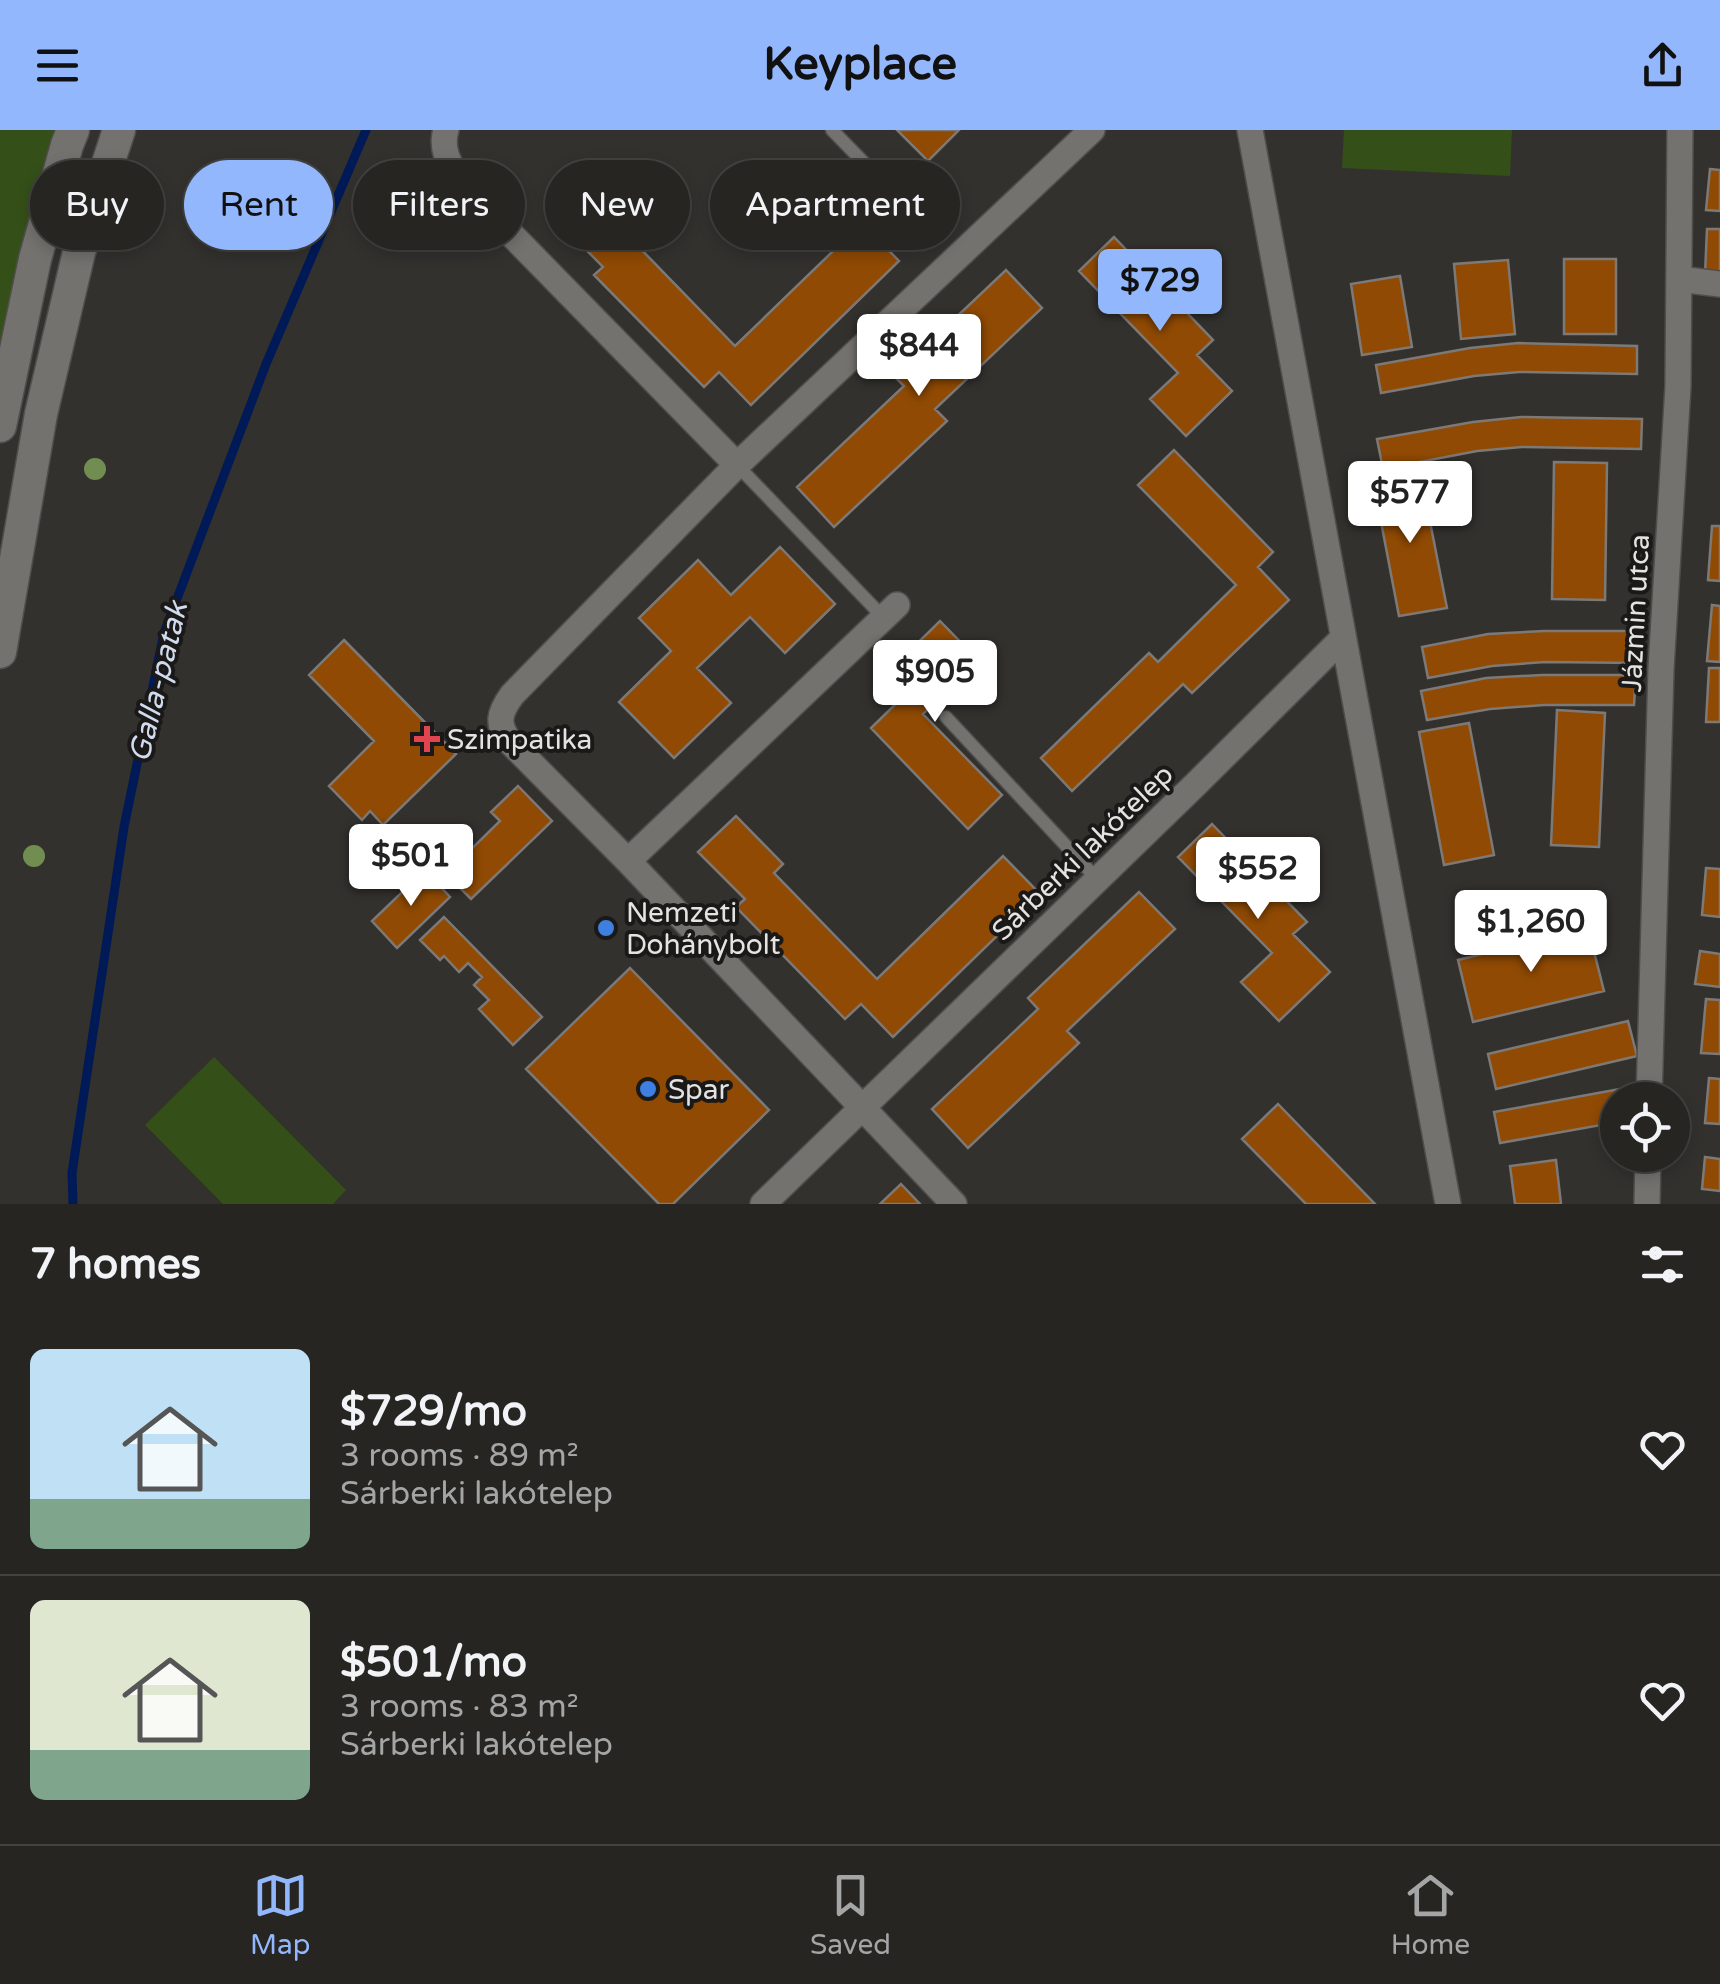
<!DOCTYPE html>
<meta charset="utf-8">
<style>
body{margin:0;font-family:"Varela Round",sans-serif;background:#2e2d2a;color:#f1f3f6;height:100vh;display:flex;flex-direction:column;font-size:38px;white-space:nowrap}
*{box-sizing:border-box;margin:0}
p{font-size:32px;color:#a4a5a5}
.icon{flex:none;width:55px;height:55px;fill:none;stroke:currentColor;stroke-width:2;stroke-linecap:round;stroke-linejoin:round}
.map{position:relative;height:1074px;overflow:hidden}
.side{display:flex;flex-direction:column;background:#262522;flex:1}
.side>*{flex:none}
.hud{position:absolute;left:30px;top:30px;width:1000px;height:90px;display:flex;gap:20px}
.tools{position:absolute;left:1600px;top:952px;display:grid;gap:20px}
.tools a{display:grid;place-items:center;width:90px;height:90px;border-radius:50%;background:#262522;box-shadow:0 5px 15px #0003,0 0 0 2px #424240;font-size:50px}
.price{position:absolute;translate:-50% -85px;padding:0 22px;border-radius:10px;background:#fff;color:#222;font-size:32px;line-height:65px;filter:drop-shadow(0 2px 5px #0008)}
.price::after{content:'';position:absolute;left:50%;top:60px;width:30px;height:22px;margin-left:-15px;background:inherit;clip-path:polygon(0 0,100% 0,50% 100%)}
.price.active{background:#93b7fd;color:#111}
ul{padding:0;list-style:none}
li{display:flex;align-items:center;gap:30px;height:250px;padding:0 30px}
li+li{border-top:2px solid #424240}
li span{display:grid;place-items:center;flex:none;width:280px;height:200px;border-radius:15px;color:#555}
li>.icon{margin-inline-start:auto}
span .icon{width:120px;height:120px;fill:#fffc;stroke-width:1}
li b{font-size:42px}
h2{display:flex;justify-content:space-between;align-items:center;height:120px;padding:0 30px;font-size:42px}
.chip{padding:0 35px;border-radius:45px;background:#262522;box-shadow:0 5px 15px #0003,0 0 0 2px #424240;font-size:35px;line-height:90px}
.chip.active{background:#93b7fd;color:#111}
header{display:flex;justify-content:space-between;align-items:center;height:130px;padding:0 30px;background:#93b7fd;color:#111;font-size:45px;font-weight:700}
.menu{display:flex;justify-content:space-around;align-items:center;height:140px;border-top:2px solid #424240;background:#262522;font-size:28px;color:#a4a5a5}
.menu a{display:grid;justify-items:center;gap:5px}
.menu .active{color:#93b7fd}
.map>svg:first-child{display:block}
.green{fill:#354f18}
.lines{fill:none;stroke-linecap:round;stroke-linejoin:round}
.stream{stroke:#001957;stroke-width:9}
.building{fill:#904a03;stroke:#7c7976;stroke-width:2.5}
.lane-casing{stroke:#4f4e4c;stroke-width:15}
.street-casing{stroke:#4f4e4c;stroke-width:28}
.secondary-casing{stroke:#4f4e4c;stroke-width:35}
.lane{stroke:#74726f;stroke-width:12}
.street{stroke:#74726f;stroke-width:25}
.secondary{stroke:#74726f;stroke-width:32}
.tree{fill:#728d52}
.health-dot{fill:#e0444e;stroke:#1a1918;stroke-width:4}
.shop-dot{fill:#3f7fe0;stroke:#1a1918;stroke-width:4}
.labels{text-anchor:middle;stroke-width:8;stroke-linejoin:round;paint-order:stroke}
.street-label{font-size:28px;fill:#e4e3e1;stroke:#1a1918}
.poi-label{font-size:28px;fill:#e4e3e1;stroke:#1a1918;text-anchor:start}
.water-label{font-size:30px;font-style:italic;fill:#d0dbee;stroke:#1a1918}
</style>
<header><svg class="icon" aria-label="menu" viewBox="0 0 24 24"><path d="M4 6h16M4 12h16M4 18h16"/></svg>Keyplace<svg class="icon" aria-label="share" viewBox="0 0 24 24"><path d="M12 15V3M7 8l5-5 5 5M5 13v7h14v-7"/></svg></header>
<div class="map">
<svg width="1720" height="1074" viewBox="0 0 1720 1074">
<rect width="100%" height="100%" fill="#33312e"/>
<path class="green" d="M0,0h73l-73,297z
M1344,0h168l-2,46 -168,-8z
M214,927l132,133 -13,14h-110l-78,-79z"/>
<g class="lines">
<path class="stream" d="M73,1074l-1,-31 52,-346 40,-194 102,-269 100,-234"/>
</g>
<path class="building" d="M897,0h62l-31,31z
M1710,39l10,1v41l-14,-1z
M594,53l48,49 -9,9 102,105 127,-123 37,38 -148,144 -32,-33 -15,15 -110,-112 9,-8 -47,-48z
M1707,99h13v45h-15z
M1114,107l99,103 -16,15 35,36 -46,45 -36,-37 28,-26 -99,-102z
M1564,129h52v75h-52z
M1508,130l7,74 -54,5 -7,-75z
M1006,140l36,38 -107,101 12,12 -113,106 -37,-40 107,-101 -10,-10z
M1400,146l12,71 -50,8 -11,-71z
M1518,213l119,3v28l-118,-2 -45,4 -93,17 -5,-28 94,-17z
M1521,287l121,2 -1,30 -119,-2 -45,4 -94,18 -6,-30 96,-17z
M1174,320l99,102 -15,15 31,33 -97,93 -9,-9 -111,107 -31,-33 108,-105 9,9 78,-77 -98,-100z
M1554,332l53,1 -2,137 -53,-1z
M1421,346l26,132 -48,8 -25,-131z
M1712,396h8v55l-12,-1z
M780,417l55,57 -50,49 -35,-36 -53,51 34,35 -57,55 -55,-56 52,-51 -32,-33 59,-58 33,35z
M1712,475l8,1v56l-13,-1z
M940,491l38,39 -55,54 79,81 -34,34 -97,-101 34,-33 -20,-20z
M1544,501h94l-1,32 -92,-1 -53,4 -64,12 -6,-31 66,-13z
M344,510l112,114 -73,71 -13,-14 -8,9 -33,-34 45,-45 -65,-66z
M1709,538h11v54h-14z
M1542,545h94l-2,30h-90l-54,4 -63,11 -6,-29 65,-13z
M1557,580l48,3 -6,134 -48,-2z
M1469,593l25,132 -50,10 -25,-133z
M518,656l34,35 -81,78 -25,-25 54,-53 -9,-9z
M736,686l47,48 -9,9 103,106 126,-123 37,38 -147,143 -32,-33 -16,15 -109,-112 9,-8 -47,-47z
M1212,694l95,98 -14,12 37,38 -51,49 -38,-39 31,-29 -94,-96z
M1706,738l14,1v48l-18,-2z
M425,740l25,27 -53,51 -25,-27z
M1139,762l36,37 -108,102 12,12 -111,105 -36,-39 106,-100 -10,-11z
M444,787l98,100 -29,28 -34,-36 10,-9 -15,-15 8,-8 -14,-14 -9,9 -15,-16 -4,4 -20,-20z
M1588,798l16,63 -131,31 -15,-62z
M1700,821l20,3v33l-25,-3z
M630,838l139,142 -96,94h-14l-133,-135z
M1706,869l14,1v54l-19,-1z
M1628,891l9,35 -141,33 -8,-35z
M1709,948l11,1v45l-15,-1z
M1631,957l2,13h-15v22l-118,21 -6,-31z
M1278,974l97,100h-69l-64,-65z
M1705,1027l15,2v32l-18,-2z
M1556,1030l5,44h-46l-5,-38z
M901,1054l19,20h-40z"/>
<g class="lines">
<defs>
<path id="lane" d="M832,0l89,91
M737,335l146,152
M946,587l151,162"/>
<path id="street" d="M446,0c-6,19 4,35 13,51l278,284
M1250,0l198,1074
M1679,149l41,5
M628,731l269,-256
M1649,970l12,-431 17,-283 2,-256
M763,1074l433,-420 147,-146
M954,1074l-326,-343 -118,-119c-14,-18 -11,-29 2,-47l225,-230 355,-335
M1647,1074l1,-49"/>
<path id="secondary" d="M0,296l35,-167 32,-114 6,-15
M0,522l41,-238 38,-162 40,-122"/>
</defs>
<use href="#lane" class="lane-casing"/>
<use href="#street" class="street-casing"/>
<use href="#secondary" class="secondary-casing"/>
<use href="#lane" class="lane"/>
<use href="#street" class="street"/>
<use href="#secondary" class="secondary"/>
</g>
<g class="tree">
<circle cx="95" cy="339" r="11"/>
<circle cx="34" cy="726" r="11"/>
</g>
<path class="health-dot" d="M422 594h10v10h10v10h-10v10h-10v-10h-10v-10h10z"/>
<g class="shop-dot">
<circle cx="606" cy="798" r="10"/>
<circle cx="648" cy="959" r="10"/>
</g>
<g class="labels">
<g class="street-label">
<text transform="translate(1635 483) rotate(-87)" y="10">Jázmin utca</text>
<text transform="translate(1082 722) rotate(-44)" y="10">Sárberki lakótelep</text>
</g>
<g class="poi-label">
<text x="447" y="619">Szimpatika</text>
<text x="626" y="792">Nemzeti<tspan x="626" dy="32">Dohánybolt</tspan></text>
<text x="668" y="969">Spar</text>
</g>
<g class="water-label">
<text transform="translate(158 552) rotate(-76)" y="10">Galla-patak</text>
</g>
</g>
</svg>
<div class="tools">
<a><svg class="icon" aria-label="locate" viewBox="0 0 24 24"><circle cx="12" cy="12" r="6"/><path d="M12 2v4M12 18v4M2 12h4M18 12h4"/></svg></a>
</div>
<b class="price active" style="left:1160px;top:204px">$729</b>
<b class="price" style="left:919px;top:269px">$844</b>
<b class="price" style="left:1410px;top:416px">$577</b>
<b class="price" style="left:935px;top:595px">$905</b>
<b class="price" style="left:411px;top:779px">$501</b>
<b class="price" style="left:1258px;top:792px">$552</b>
<b class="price" style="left:1531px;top:845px">$1,260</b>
<div class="hud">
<a class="chip">Buy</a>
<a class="chip active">Rent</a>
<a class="chip">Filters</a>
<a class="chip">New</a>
<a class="chip">Apartment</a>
</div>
</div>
<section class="side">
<h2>7 homes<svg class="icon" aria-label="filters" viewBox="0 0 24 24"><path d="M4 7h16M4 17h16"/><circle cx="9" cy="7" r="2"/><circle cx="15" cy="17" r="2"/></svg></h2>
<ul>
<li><span style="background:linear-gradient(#bfe0f5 75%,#7fa58c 0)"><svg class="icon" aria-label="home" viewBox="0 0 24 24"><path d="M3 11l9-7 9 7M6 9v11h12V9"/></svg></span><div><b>$729/mo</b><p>3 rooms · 89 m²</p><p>Sárberki lakótelep</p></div><svg class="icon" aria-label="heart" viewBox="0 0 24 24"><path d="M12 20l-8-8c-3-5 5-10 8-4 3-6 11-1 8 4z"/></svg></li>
<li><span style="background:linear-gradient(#dfe7d0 75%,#7fa58c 0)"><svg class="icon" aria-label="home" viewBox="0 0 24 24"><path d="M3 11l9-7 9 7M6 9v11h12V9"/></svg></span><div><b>$501/mo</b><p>3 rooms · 83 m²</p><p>Sárberki lakótelep</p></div><svg class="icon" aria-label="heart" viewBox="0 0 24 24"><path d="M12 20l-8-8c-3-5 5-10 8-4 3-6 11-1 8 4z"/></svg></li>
</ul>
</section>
<nav class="menu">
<a class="active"><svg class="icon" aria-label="map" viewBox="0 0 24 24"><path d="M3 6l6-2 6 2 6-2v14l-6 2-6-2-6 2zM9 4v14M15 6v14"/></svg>Map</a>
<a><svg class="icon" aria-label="saved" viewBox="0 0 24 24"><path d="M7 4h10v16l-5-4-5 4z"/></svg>Saved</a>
<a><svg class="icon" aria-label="home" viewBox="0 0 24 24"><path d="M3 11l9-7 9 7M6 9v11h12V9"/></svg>Home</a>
</nav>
